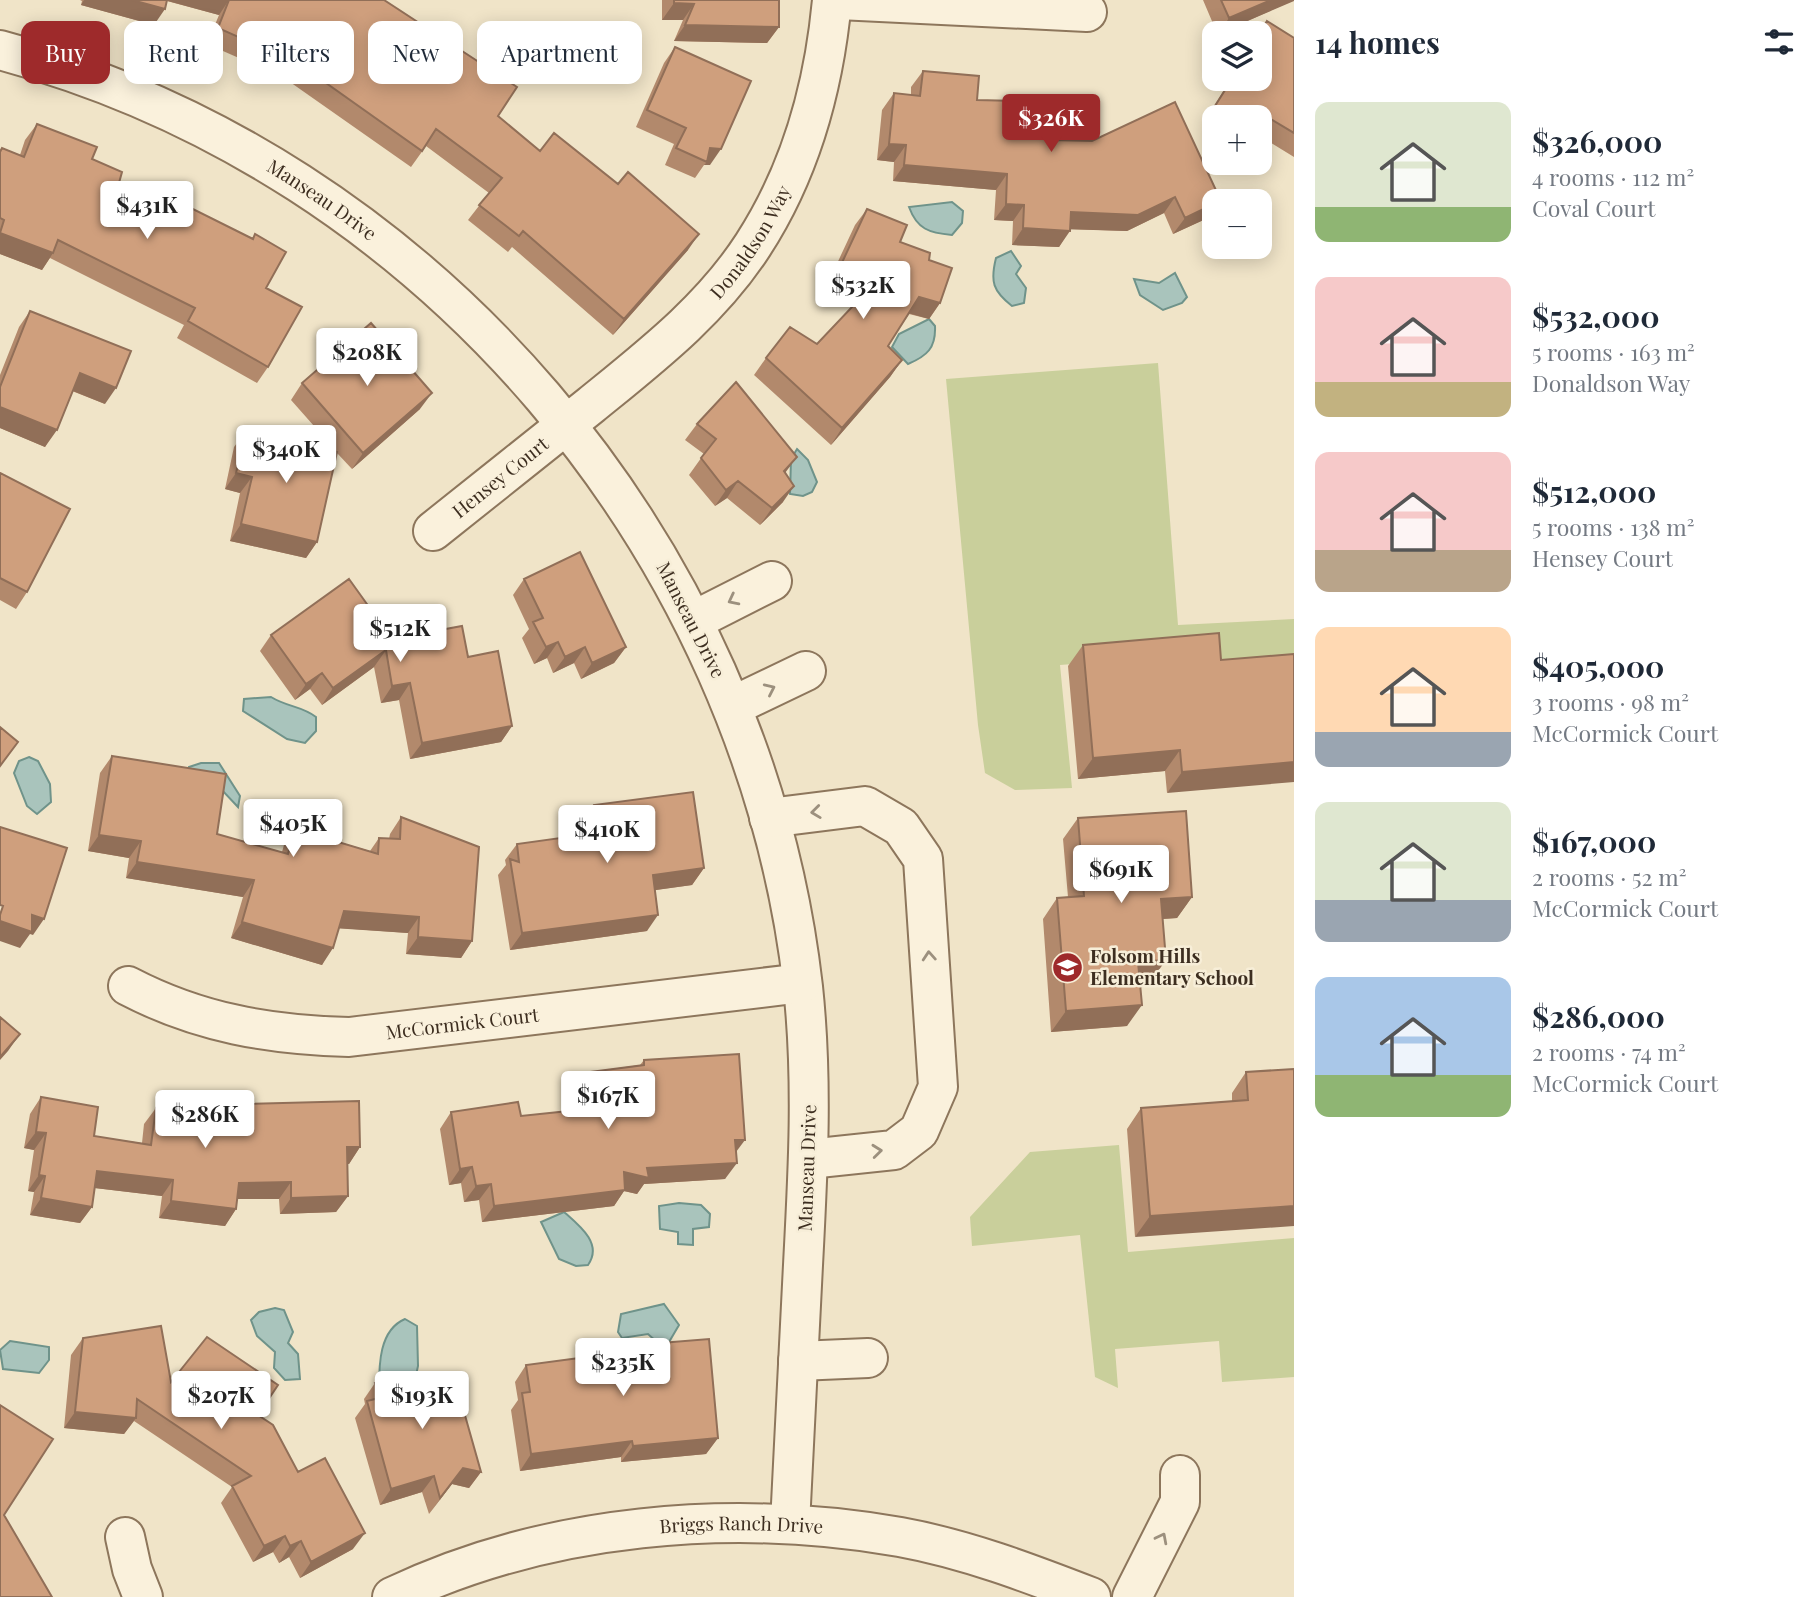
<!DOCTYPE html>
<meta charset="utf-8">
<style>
body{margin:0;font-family:"Playfair Display",serif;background:#f2f2f3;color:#1f2937;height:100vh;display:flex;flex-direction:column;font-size:26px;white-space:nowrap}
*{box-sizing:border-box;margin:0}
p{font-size:23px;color:#747a83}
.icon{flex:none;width:38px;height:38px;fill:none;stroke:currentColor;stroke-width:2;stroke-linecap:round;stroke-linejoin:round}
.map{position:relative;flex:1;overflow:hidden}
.sheet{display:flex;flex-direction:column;background:#fff;width:525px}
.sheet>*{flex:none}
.guide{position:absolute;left:21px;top:21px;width:665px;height:63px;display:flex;gap:14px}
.controls{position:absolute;left:1202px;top:21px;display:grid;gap:14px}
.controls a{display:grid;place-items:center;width:70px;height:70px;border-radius:14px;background:#fff;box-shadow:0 4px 18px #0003;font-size:35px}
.price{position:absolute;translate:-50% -60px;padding:0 16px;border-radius:7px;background:#fff;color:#222;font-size:23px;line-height:46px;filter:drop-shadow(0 2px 4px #0008)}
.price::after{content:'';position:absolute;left:50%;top:42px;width:21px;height:16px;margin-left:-10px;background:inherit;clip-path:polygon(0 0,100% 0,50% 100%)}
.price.selected{background:#9e2a2b;color:#fff}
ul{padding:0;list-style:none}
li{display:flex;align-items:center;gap:21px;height:175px;padding:0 21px}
li span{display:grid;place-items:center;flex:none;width:196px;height:140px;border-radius:14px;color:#555}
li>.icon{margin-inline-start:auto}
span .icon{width:84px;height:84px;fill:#fffc;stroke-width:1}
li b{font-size:30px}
h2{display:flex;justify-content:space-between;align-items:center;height:84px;padding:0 21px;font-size:30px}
.chip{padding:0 24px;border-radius:14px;background:#fff;box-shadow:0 4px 18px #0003;font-size:24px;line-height:63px}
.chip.selected{background:#9e2a2b;color:#fff}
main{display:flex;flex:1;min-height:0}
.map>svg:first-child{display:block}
.green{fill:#c9cf9b}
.water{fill:#a9c4bc;stroke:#6f938a;stroke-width:2}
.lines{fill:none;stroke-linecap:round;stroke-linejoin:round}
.minor-casing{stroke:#8d765c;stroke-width:42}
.minor{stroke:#faf1dc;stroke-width:38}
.wall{fill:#b2896c}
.shaded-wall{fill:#916f58}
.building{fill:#cf9f7d;stroke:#916f58;stroke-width:2}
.oneway{stroke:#9c907e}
.labels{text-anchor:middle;stroke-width:5;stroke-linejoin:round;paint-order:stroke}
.street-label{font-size:19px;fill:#3d2e20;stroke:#f7eed8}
.poi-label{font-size:19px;font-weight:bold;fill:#3d2e20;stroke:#f7eed8;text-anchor:start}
</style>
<main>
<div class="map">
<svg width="1294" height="1597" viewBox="0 0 1294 1597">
<rect width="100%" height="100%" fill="#f0e4c8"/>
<path class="green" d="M1158,363l20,262 116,-6v48l-78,5 -4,-19 -152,12 12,123 -57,2 -30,-17 -7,-48 -32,-346z
M1119,1145l9,107 166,-14v139l-72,5 -3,-41 -104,8 3,39 -23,-11 -15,-142 -108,11 -2,-29 60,-65z"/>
<path class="water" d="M952,202l11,9 -1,12 -10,12c-23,-2 -35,-6 -43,-28z
M1011,251l10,15 -5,8 10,14 -2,15 -12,3c-19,-15 -22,-24 -16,-48z
M1175,273l12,24 -5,6 -19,7 -23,-15 -6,-16 25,4z
M929,319l6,7c1,22 -8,30 -27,38l-16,-17 7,-13z
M797,449l11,11 9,22 -5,10 -9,4 -13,-2 1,-35z
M271,697c16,10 31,9 45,20v14l-11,12 -18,-4 -44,-28 1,-12z
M29,757l9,4 12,23 1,18 -14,12 -10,-8 -13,-33 5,-12z
M201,763h18l21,33 -2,11 -16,-17 -33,-11v-12z
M679,1203l22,2 9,9 -1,13 -16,2v16l-15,-1v-12l-18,-3 -1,-23z
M564,1212c16,14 39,32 24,53l-12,1 -17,-7 -18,-37z
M664,1304l15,21 -10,17 -11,1 -10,-9 -26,4 -4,-6 3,-18z
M275,1308l9,2 9,22 -5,11 10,11 2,25 -15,1 -11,-12 1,-16 -18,-16 -6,-16 8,-8z
M405,1319l12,7 1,40 -3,14 -8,13 -28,-4c0,-24 0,-59 26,-70z
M10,1341l39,6v13l-10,13 -36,-4 -3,-19z"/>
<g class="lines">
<defs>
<g id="minor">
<path d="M839,0l248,12"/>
<path id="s1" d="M0,50c428,114 753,499 803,937 10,93 5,184 0,278 -4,86 -9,173 -13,259"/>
<path id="s2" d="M433,531c53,-42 105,-84 158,-126 59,-48 120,-95 162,-160 48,-74 71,-158 79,-245"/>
<path d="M695,620l77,-39"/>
<path d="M733,706l73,-35"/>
<path d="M769,818l96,-12 36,21 22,32 15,228 -19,44 -25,19 -85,9"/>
<path id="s3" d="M128,986c71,37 142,49 221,51l453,-54"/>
<path d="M798,1361l70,-3"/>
<path d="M125,1537l7,32 11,28"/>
<path id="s4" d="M392,1597c155,-74 340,-89 508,-60 66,12 129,36 191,60"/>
<path d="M1132,1597l48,-95v-27"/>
</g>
</defs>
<use href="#minor" class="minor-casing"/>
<use href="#minor" class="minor"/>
</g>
<path class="wall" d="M80,0h304l114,116 42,35 148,99 -75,85 -101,-88 -4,5 -40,-32 21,-27 -63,-47 -15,21 -151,-106 -3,5 -50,-22 12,-29 -52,-14 -13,24 -73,-20 1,-4z
M662,0h117v27l-12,16 -93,-2 9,-21h-21z
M1203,0h91l-73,33h-4z
M1267,21l27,17v119l-34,-21v-19h-46v12l-10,-7 27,-43h29v-46h-1z
M675,47l35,118h-6l-9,13 -30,-13 9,-21 -38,-17 28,-64z
M923,71l129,69 162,61v9l-4,7 -37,17 -9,-21 -37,18 -57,-2 -11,18 -47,-2 1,-24 -19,-1 2,-30 -103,-9 1,-19 -17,-2 5,-50 12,-17 17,2v-8z
M37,124l55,35 20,49 23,8 5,-12 11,-16 101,51 3,-5 11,54 2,79 -11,16 -80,-45 7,-13 -134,-67 -8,12 -42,-16v-104l2,-2 18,7 5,-15z
M867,209l33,33 29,18 11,43 -11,16 -20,-5 -21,32 14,14 -12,17 -59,68 -77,-70 12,-17 51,-14 40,-43 -30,-16 28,-60z
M30,311l75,93 -33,-13 -27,56 -45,-19v-53l19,-48z
M302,383l118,26 -68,60 -15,-16 -20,89 -11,16 -76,-17 10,-48 -15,-4 9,-42 12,-16 91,21 -46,-52z
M697,424l88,49 -2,29 -23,23 -33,-27 -12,8 -26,-31 15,-21 -19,-14z
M0,473l27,119 -11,17 -16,-9z
M524,579l102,68 -12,16 -33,16 -7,-16 -21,10 -6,-15 -13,6 -12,-26 7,-9 -16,-34z
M271,635l121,4 76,18 44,69 -11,16 -91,17 -11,-59 -18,3 -7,-36 -52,38 -12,-16 -15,11 -35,-49z
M1083,645l138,15 73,-6 -127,139 -2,-22 -87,8 -10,-113z
M112,756l105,78 65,18 2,-7 11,-16 75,22 9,-13 10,1 1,-5 11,-17 71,124 -11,17 -55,-4 2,-21 -69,-5 -17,37 -91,-27 12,-41 -117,-19 3,-20 -41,-7 12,-78z
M594,805l110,63 -12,17 -37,5 -8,41 -137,19 -12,-75 8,-10 -1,-5 12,-16 67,-9 -2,-14z
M1078,818l114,79 -15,21 -14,1 -12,62 -11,1 -13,44 -76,6 -8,-113 14,-21 11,-1 -5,-58z
M644,1060l92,92 -11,27 -81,5 -7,10 -13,-3 -10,15 -132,16 -3,-22 -15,2 -3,-19 -12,2 -9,-56 11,-17 70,4 44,-5 -3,-21 12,-16 66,-9z
M1294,1069l-159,168 -8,-108 14,-21 91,-7v-8l14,-21z
M210,1091l39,13 111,43 -11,17h-2l1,32 -12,16 -56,2 -1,-15h-42l-1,10 -11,17 -66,-8 3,-22 -67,-8 -3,19 -12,16 -50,-8 4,-23 -6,-1 6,-41 -10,-2 6,-34 11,-17 53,39 48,7 2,-19 12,-16 42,5 1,-6z
M83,1338l88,44 87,33 95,134 -53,29 -11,-21 -10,6 -6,-11 -20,10 -32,-59 11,-16 -98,-66 -10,13 -60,-6 7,-73z
M624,1346l94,92 -12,16 -85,8v-5l-101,14 -9,-61 7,-10 -3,-18 11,-17 93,-12z
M375,1383l32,3 74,86 -12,16 -17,-4 -23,30 -7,-22 -42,13 -25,-87 10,-14 -1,-5z"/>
<path class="shaded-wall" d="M84,0h48l33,9 -11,16 -73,-20z
M164,0h65l-10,15z
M1271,0h23v1l-75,32 10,-15z
M674,3l20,1 -11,16h-21z
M685,25l94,2 -12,16 -93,-2z
M889,144l17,1 -12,17 -17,-2z
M710,148l11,1 -11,16h-6l3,-3z
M904,165l103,9 -11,16 -103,-9z
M1175,197l-11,16 -37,18 -67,-2 11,-17z
M1006,204l18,1 -11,16 -19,-1z
M1214,204v6l-4,7 -37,17 12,-16z
M1023,228l47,3 -11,16 -47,-2z
M0,233l53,20 -11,17 -42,-16z
M699,234l-11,16 -75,85 11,-16z
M919,297l21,6 -11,16 -21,-6z
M902,360l-12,17 -59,68 11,-17z
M80,373l36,15 -11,16 -37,-15z
M432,393l-12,16 -68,60 11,-16z
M0,407l57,23 -12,17 -45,-19z
M797,457l-12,16 -1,-2z
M236,473l16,4 -12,16 -15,-4z
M738,481l-11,17 -12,8 11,-16z
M794,486l-11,16 -23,23 12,-17z
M241,524l76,18 -11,16 -76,-17z
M558,642l-11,16 -13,6 12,-17z
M585,647l-11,16 -21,10 12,-16z
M626,647l-12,16 -33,16 11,-16z
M386,650l-12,17 -52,38 11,-17z
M322,673l-12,16 -15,11 11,-16z
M410,683l-11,17 -18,3 11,-17z
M512,726l-11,16 -91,17 12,-16z
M1180,750l-15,21 -87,8 15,-21z
M1294,762v20l-127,11 15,-21z
M99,835l42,6 -12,17 -41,-7z
M137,862l117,18 -11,17 -117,-19z
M704,868l-12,17 -50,7 11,-17z
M1192,897l-15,21 -30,2 14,-21z
M344,911l75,6 -11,16 -75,-5z
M32,915l12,4 -11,16 -3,-1 -10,14 -20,-7v-20z
M658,915l-11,16 -137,19 12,-17z
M242,922l91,26 -11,17 -91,-27z
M418,937l54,4 -11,17 -55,-4z
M1166,960l-15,21 -27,2 14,-21z
M1142,1005l-15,21 -76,6 15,-21z
M20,1034l-12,17 -8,9v-3z
M36,1132l10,1 -12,17 -10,-2z
M735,1140h10l-12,16z
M347,1147h13l-11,17h-14z
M737,1163l-12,16 -81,5 -7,10 -13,-3 -10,15 -132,16 12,-16 130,-34 23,-4z
M472,1167l-11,16 -12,2 11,-16z
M97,1171l76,9 -11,16 -76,-9z
M39,1175l6,1 -11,16 -6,-1z
M291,1182l-12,17h-51l11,-16z
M491,1184l-12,16 -15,2 12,-16z
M348,1196l-12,16 -56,2 11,-16z
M41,1198l51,9 -12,16 -50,-8z
M171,1201l65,8 -11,17 -66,-8z
M1294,1206v20l-159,11 15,-21z
M75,1412l61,6 -12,16 -60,-6z
M718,1438l-12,16 -85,8 12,-16z
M632,1441l-11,16 -101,14 11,-17z
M463,1468l18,4 -12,16 -17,-4 -23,30z
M434,1476l-12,16 -42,13 11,-16z
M365,1533l-12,16 -53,29 11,-16z
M285,1536l-12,16 -20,10 11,-16z
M301,1541l-12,16 -10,6 11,-17z"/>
<path class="building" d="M132,0h35l-2,9z
M229,0h155l133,87 -19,29 42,35 14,-18 64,51 10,-12 71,62 -75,85 -101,-88 -4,5 -40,-31 23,-27 -66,-49 -14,22 -151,-107 -3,6 -50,-22z
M674,0h105v27l-94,-2 9,-21 -20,-1z
M1221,0h50l-42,18z
M1267,21l27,17v95l-40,-24 -5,8h-15l-19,-11 17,-27h28v-46z
M675,47l76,34 -30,68 -11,-1 -3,14 -31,-14 10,-20 -39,-18z
M923,71l56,5 -2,24 77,2 -2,38 40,1 83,-39 46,99h-7v3l-29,14 -10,-21 -37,18 -67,-3 -1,19 -47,-3 1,-23 -18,-1 1,-30 -103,-9 2,-20 -17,-1 5,-51 26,3z
M37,124l60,23 -5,12 30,13 -10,36 27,9 12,-29 102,51 2,-5 31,18 -20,36 36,19 -34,60 -80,-46 7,-13 -137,-68 -5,13 -53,-20 4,-13 -4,-2v-66l2,-4 22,9z
M867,209l40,16 -7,17 30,11 -1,7 23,8 -12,35 -21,-6 -31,49 14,14 -60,68 -76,-70 24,-31 27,17 54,-57 -32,-18z
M30,311l101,40 -15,37 -36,-15 -23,57 -57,-23v-20z
M371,323l61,70 -69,60 -61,-70z
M736,382l61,75 -13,14 10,15 -22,22 -34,-27 -12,9 -25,-32 15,-19 -19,-15z
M246,431l91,21 -20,90 -76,-18 11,-47 -16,-4z
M0,473l70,36 -43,83 -27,-14z
M580,552l46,95 -34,16 -7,-16 -20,10 -7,-15 -12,5 -13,-25 10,-4 -19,-39z
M349,579l43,60 70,-13 6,31 30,-6 14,75 -90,17 -12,-60 -18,3 -6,-36 -53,38 -11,-15 -16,11 -35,-49z
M1219,633l2,27 73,-6v108l-112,10 -2,-22 -87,8 -10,-113z
M0,727l18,15 -18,24z
M112,756l114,18 -9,60 71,20 7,-25 83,25 1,-16 21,1 1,-22 78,30 -7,94 -54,-4 1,-20 -75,-6 -11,37 -91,-26 12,-42 -117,-18 4,-21 -42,-6z
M693,792l11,76 -51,7 5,40 -136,18 -12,-74 9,3 -2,-18 80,-11 -3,-28z
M1186,811l6,86 -31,2 5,61 -28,2 4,43 -76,6 -9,-113 27,-2 -6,-78z
M0,827l67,21 -23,71 -12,-4v17l-32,-11v-6l3,-9 -3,-1z
M0,1017l20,17 -20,23z
M739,1054l6,86h-10l2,23 -90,5 2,10 -25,-6 1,18 -131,16 -3,-22 -15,2 -4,-19 -12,2 -9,-57 67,-10 3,14 57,-6 -4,-36 70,-9v-5z
M1294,1069v137l-144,10 -9,-108 107,-8 -2,-28z
M210,1091l40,4 -1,9 110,-3 1,46h-13l1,49 -57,2v-16l-52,1 -3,26 -65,-8 2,-21 -76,-9 -5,36 -51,-9 4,-22 -6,-1 7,-42 -10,-1 5,-35 57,10 -4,29 57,9 5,-37 51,7z
M161,1326l10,56 36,-45 71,48 -20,30 15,10 25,47 27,-14 40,75 -54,29 -10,-21 -11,5 -5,-10 -21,10 -32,-60 19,-10 -114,-77 -1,19 -61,-6 8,-74z
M709,1339l9,99 -85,8 -1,-5 -101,13 -9,-61 8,-1 -4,-27 98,-13v-6z
M453,1373l28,99 -18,-4 -23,30 -6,-22 -43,13 -24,-88 12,-3 -4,-15 29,-8 3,11z
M0,1405l53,34 -49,76 48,82h-52z"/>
<defs><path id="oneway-chevron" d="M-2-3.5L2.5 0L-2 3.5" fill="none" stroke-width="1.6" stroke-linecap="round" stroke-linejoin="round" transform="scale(1.75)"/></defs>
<g class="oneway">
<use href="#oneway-chevron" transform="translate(733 600) rotate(153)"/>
<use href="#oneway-chevron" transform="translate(770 689) rotate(-25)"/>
<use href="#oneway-chevron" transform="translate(816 812) rotate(173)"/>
<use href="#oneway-chevron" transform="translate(929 956) rotate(-94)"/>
<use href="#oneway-chevron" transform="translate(877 1151) rotate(-6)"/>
<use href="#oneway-chevron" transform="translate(1162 1538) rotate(-63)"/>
</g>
<defs>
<symbol id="school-disc" viewBox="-11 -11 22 22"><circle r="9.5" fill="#9e2a2b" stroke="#f7eed8"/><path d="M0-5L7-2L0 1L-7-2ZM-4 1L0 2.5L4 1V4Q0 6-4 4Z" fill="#fff"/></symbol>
</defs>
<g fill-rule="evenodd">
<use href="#school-disc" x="1050" y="950" width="35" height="35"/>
</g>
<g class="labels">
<g class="street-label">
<text dy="7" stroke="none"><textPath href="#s1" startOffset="357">Manseau Drive</textPath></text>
<text dy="7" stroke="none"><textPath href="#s2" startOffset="432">Donaldson Way</textPath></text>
<text dy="7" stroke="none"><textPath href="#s2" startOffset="86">Hensey Court</textPath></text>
<text transform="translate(691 620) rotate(63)" y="7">Manseau Drive</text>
<text dy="7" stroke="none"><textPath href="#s3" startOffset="343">McCormick Court</textPath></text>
<text transform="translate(807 1168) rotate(-88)" y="7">Manseau Drive</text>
<text dy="7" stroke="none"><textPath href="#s4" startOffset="360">Briggs Ranch Drive</textPath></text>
</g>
<g class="poi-label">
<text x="1090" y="963">Folsom Hills<tspan x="1090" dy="22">Elementary School</tspan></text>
</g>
</g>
</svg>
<div class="controls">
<a><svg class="icon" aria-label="layers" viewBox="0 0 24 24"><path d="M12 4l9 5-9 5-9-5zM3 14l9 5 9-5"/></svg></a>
<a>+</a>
<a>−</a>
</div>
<b class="price selected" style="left:1051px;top:154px">$326K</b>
<b class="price" style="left:147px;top:241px">$431K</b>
<b class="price" style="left:863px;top:321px">$532K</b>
<b class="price" style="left:367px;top:388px">$208K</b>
<b class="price" style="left:286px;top:485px">$340K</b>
<b class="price" style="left:400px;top:664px">$512K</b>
<b class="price" style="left:293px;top:859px">$405K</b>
<b class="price" style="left:607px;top:865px">$410K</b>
<b class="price" style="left:1121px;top:905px">$691K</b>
<b class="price" style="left:608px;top:1131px">$167K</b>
<b class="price" style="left:205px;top:1150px">$286K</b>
<b class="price" style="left:623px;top:1398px">$235K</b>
<b class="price" style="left:221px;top:1431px">$207K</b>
<b class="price" style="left:422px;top:1431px">$193K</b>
<div class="guide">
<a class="chip selected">Buy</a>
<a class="chip">Rent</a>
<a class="chip">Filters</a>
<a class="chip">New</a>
<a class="chip">Apartment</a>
</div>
</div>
<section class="sheet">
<h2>14 homes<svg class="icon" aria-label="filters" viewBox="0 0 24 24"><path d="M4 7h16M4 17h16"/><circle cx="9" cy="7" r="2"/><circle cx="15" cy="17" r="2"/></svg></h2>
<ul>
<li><span style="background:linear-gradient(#dfe7d0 75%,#8fb573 0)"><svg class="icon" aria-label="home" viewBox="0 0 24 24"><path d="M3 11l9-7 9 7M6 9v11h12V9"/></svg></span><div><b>$326,000</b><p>4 rooms · 112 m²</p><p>Coval Court</p></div></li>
<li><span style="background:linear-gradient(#f6c9c9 75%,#c2b280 0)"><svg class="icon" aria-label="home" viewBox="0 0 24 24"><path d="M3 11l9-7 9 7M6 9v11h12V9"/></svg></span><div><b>$532,000</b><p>5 rooms · 163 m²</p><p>Donaldson Way</p></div></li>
<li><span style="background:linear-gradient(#f6c9c9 70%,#b9a48a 0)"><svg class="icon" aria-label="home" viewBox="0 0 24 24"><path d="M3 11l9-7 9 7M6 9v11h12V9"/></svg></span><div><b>$512,000</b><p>5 rooms · 138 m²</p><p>Hensey Court</p></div></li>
<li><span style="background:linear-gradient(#ffd9b3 75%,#9aa5b1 0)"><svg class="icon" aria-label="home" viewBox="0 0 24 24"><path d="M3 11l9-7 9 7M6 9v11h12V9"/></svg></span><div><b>$405,000</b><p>3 rooms · 98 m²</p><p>McCormick Court</p></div></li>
<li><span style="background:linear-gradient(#dfe7d0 70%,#9aa5b1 0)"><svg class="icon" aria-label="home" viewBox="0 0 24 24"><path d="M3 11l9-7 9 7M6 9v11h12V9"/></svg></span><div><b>$167,000</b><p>2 rooms · 52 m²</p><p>McCormick Court</p></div></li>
<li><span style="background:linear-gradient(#a9c7e8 70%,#8fb573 0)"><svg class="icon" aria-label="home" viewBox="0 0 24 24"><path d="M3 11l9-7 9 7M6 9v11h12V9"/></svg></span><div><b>$286,000</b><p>2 rooms · 74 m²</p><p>McCormick Court</p></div></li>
</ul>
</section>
</main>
